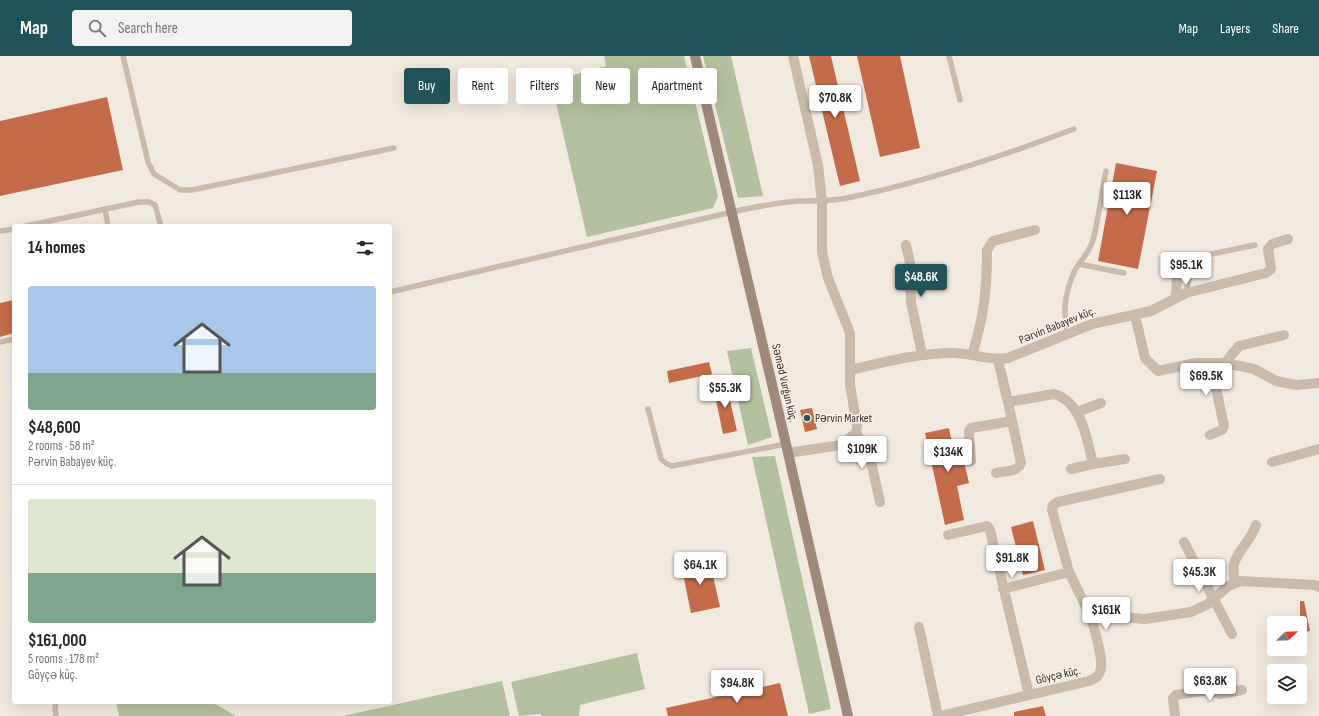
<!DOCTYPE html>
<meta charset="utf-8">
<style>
body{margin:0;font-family:"Sofia Sans Condensed",sans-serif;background:#f2f2f2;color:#222;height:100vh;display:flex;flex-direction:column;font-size:15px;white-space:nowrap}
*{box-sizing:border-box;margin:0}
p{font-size:13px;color:#767676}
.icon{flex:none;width:22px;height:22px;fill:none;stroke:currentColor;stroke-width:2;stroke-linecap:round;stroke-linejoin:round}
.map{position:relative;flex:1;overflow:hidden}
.drawer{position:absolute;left:12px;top:168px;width:380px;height:480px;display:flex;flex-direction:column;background:#fff;border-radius:4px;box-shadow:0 4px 16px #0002}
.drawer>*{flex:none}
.hud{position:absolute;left:404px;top:12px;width:380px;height:36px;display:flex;gap:8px}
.needle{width:26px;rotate:67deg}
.tools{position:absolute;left:1267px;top:560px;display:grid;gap:8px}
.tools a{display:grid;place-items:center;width:40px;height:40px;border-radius:4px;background:#fff;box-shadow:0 4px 16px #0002;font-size:20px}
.price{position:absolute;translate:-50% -34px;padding:0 9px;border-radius:4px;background:#fff;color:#222;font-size:13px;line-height:26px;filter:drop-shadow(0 1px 2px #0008)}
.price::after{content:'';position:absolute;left:50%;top:24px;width:12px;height:9px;margin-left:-6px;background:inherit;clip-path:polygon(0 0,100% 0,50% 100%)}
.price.on{background:#1f5359;color:#fff}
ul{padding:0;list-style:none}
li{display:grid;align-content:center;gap:8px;height:212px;padding:0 16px}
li+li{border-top:1px solid #e0e0e0}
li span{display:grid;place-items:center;height:124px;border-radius:4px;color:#555}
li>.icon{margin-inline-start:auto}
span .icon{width:72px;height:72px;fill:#fffc;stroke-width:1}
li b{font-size:17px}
h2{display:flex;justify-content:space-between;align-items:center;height:48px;padding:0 16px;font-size:17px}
.chip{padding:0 14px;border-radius:4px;background:#fff;box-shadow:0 4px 16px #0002;font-size:14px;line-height:36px}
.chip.on{background:#1f5359;color:#fff}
header{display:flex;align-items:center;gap:24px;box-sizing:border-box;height:56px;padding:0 20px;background:#1f5359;color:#fff}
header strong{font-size:19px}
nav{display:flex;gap:22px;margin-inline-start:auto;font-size:14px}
.search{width:280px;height:36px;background:#f2f2f2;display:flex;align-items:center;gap:10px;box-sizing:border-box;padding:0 14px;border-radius:4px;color:#767676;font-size:15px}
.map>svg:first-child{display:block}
.green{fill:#b4c19e}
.building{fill:#c46c4a}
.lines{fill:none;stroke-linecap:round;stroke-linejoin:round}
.lane{stroke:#cabaaa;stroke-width:5.5}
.street{stroke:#cabaaa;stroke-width:10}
.secondary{stroke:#9e897b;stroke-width:10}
.poi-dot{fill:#1f5359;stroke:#faf3ea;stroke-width:1.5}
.labels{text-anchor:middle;stroke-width:3;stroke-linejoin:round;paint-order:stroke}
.street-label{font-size:12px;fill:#382e29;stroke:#faf3ea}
.poi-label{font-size:12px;fill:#382e29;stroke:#faf3ea;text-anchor:start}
</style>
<header>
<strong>Map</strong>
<div class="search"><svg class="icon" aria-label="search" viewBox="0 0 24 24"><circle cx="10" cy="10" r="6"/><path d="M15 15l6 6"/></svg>Search here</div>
<nav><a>Map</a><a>Layers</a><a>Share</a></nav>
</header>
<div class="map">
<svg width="1319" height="660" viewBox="0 0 1319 660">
<rect width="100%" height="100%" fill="#f2e9de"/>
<path class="green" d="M604,0h80l34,140 -5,12 -126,29 -36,-156 55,-15z
M703,0h28l32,140 -25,2z
M751,292l21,89 -24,8 -21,-94z
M775,400l56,253 -22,5 -57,-257z
M637,597l8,36 -65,16 -1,11h-37l-2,-2 -21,2 -8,-34z
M502,625l8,35h-167z
M116,646h96l24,14h-117z"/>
<path class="building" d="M809,0h22l29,125 -20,5z
M857,0h43l20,92 -40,9z
M107,41l16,73 -123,26v-75z
M1116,107l41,8 -19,98 -40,-8z
M14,244v33l-14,4v-34z
M709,306l3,12 -43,9 -2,-12z
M726,327l11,48 -14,3 -10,-48z
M812,352l5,21 -12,3 -5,-22z
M949,372l3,15 7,-2 10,42 -12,3 7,34 -19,5 -20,-92z
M1033,465l12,49 -22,5 -12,-48z
M709,502l11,49 -29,6 -10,-49z
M1300,545h4l6,30 -10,2z
M780,627l8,33h-120l-2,-8z
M1043,650l3,10h-32v-4z"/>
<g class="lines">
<path class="lane" d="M123,0l25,106 6,12 26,16h12l202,-42
M949,0l11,44
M105,153l3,17
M26,170l113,-24h10l6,3 6,21
M0,175l14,-2
M1079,208l45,9
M390,236l342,-80c23,-5 46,-10 70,-11 15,0 30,0 45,-3 78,-16 153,-41 227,-69
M1186,237l6,-31 5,-5 58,-12
M1068,278c-6,-22 -3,-41 6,-62 6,-11 15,-19 19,-32 6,-22 8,-46 13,-69
M0,286l14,-3
M648,353l13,50 6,5 5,2 114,-22
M56,660l-1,-7 1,-7"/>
<path class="street" d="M906,189l4,18 1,39 11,52
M1176,242l1,-25
M1135,259l10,43 13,13 38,-8h29l14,-17 45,-11
M972,299c12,-38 15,-66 15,-105l6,-9 42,-11
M998,304l10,42 46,-8c28,8 33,45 39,70l32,-5
M1225,307l29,6 22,12 21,4 22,-2
M850,314c34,-8 69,-17 103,-17 19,0 36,8 55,5l84,-34 59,-13 35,-18 80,-20 5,-4 -3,-20 4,-5 16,-5
M1077,356l24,-9
M856,377l11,16 3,8 10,45
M1210,379l12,-5 2,-4 -13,-62
M788,397l53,-8 15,-12 1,-7 -7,-41v-52l-22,-55 -6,-26v-50l-4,-37 -25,-109
M971,405l-2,-30 2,-3 41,-7
M1272,406l47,-13
M1071,413l22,-5
M996,417c9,-2 22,-1 25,-10l-13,-61
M948,479l39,-9 3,4 39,165
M1184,486l48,92
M1234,527c0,-6 -1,-14 0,-19 3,-13 17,-23 22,-39
M1003,533l66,-17
M1091,561l-22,-45 -17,-62 1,-5 5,-3 102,-23
M919,571l19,89
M940,660l149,-35c4,-2 8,-3 10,-7 7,-11 -5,-44 -8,-57l20,-1 34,3 46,-7 17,-8 20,-18 13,-5 74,4 4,2
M1175,660l-2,-18 3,-3 33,-5 11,4 22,-4"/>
<path class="secondary" d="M695,0l91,388 62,272"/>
</g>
<circle class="poi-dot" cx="807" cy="362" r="4"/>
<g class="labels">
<g class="street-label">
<text transform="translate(1057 269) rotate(-22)" y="4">Pərvin Babayev küç.</text>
<text transform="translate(785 327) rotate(77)" y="4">Səməd Vurğun küç.</text>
<text transform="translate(1058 619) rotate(-13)" y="4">Göyçə küç.</text>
</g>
<g class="poi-label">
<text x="815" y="366">Pərvin Market</text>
</g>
</g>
</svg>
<div class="tools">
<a><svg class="needle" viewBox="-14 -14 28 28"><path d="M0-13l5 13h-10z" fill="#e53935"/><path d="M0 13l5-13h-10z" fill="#767676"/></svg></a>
<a><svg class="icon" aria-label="layers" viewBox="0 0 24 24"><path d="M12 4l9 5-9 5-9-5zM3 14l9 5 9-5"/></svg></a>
</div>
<b class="price" style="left:835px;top:63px">$70.8K</b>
<b class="price" style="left:1127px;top:160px">$113K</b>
<b class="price" style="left:1186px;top:230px">$95.1K</b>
<b class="price on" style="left:921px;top:242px">$48.6K</b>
<b class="price" style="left:1206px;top:341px">$69.5K</b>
<b class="price" style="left:725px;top:353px">$55.3K</b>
<b class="price" style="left:862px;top:414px">$109K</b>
<b class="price" style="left:948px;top:417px">$134K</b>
<b class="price" style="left:1012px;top:523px">$91.8K</b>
<b class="price" style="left:700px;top:530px">$64.1K</b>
<b class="price" style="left:1199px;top:537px">$45.3K</b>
<b class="price" style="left:1106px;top:575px">$161K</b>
<b class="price" style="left:1210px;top:646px">$63.8K</b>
<b class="price" style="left:737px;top:648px">$94.8K</b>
<div class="hud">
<a class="chip on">Buy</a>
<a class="chip">Rent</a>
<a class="chip">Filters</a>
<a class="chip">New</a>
<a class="chip">Apartment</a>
</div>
<section class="drawer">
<h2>14 homes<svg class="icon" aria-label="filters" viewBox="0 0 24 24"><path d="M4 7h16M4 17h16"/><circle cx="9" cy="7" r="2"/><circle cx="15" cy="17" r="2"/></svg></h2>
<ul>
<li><span style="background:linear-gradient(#a9c7e8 70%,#7fa58c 0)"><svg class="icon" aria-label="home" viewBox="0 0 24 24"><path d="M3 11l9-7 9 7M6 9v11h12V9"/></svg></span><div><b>$48,600</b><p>2 rooms · 58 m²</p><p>Pərvin Babayev küç.</p></div></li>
<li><span style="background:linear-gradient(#dfe7d0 60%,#7fa58c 0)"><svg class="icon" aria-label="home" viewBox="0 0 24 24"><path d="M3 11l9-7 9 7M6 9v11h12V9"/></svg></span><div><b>$161,000</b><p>5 rooms · 178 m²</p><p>Göyçə küç.</p></div></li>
</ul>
</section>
</div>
